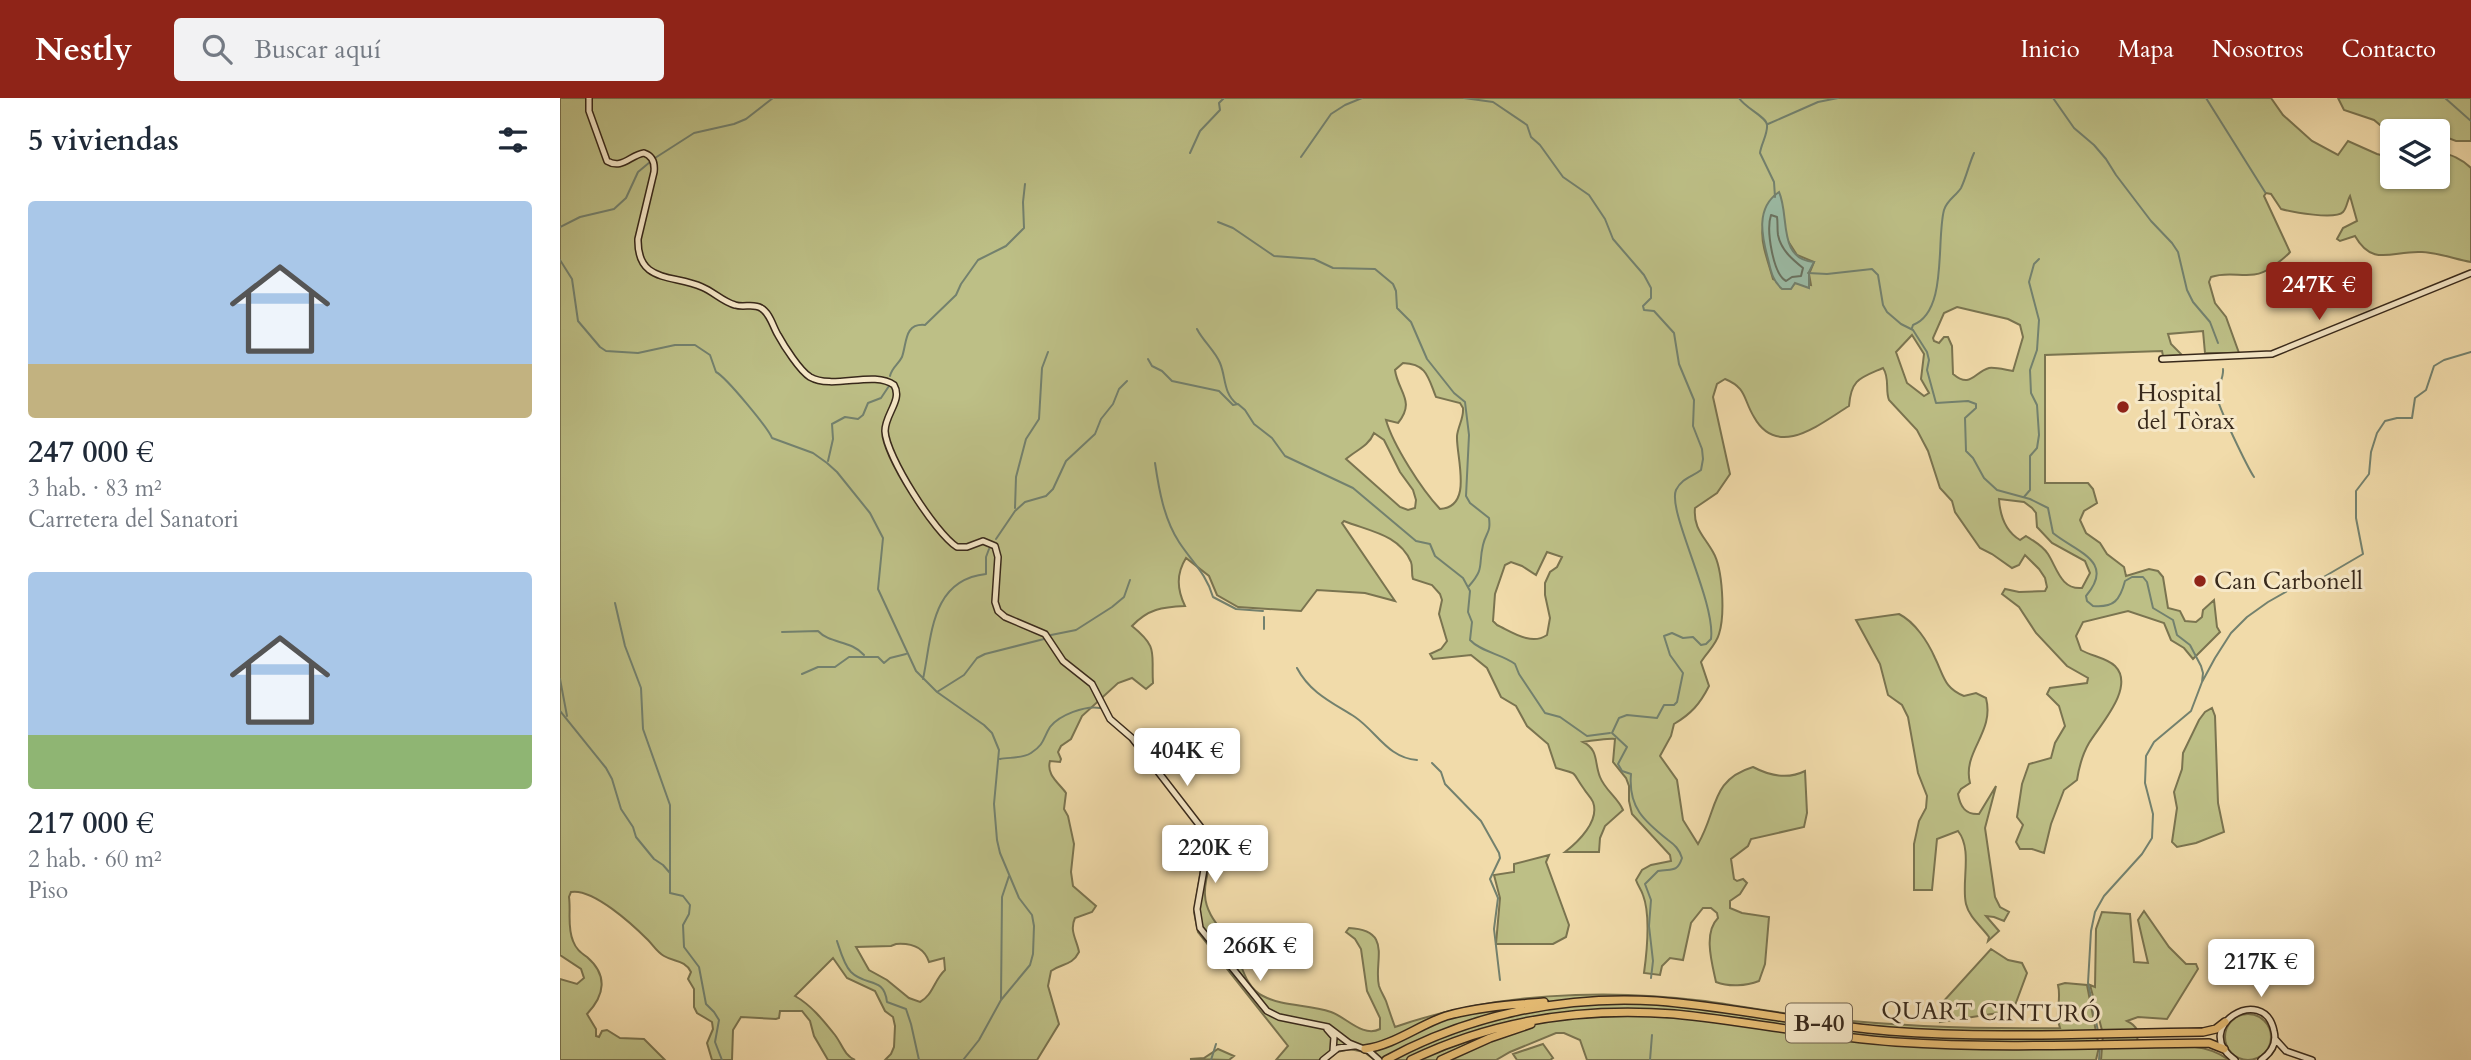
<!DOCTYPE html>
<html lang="es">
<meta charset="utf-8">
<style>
body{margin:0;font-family:Cardo,serif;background:#f2f2f3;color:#1f2937;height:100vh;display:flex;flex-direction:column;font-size:26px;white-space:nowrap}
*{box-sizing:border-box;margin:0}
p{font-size:23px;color:#747a83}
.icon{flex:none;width:38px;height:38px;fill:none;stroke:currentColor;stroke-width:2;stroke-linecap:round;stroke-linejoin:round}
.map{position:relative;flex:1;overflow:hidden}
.drawer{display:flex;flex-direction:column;background:#fff;width:560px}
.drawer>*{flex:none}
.buttons{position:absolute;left:1820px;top:21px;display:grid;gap:14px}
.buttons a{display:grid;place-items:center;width:70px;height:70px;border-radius:7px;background:#fff;box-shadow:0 2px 5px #0004;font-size:35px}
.price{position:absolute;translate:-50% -60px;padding:0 16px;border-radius:7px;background:#fff;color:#222;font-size:23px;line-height:46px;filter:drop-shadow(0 2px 4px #0008)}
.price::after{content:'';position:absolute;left:50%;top:42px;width:21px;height:16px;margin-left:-10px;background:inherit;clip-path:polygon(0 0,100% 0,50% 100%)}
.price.selected{background:#8f2418;color:#fff}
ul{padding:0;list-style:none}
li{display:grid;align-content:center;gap:14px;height:371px;padding:0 28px}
li span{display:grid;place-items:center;height:217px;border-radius:7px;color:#555}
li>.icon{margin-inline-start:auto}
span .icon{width:126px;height:126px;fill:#fffc;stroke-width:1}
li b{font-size:30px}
h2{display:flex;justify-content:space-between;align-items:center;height:84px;padding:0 28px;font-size:30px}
header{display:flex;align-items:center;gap:42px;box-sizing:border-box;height:98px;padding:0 35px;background:#8f2418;color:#fff}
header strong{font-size:33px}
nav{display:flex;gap:38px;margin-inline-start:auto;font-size:24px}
.search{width:490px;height:63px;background:#f2f2f3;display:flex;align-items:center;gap:18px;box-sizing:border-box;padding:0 24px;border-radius:7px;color:#747a83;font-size:26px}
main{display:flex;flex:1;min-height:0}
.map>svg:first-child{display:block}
.green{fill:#bdbf86;stroke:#7a7450;stroke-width:2;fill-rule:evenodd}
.water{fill:#9bbba5;stroke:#73816e;stroke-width:2}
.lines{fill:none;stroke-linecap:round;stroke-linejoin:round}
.shore{stroke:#6a7260;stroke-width:2}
.stream{stroke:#73816e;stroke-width:2}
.secondary-casing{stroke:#38291b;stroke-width:8}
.highway-casing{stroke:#38291b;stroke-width:10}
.secondary{stroke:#f6e8c8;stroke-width:5}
.highway{stroke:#e8be75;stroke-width:7}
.poi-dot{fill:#8f2418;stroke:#f6e8c8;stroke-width:2.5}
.labels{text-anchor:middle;stroke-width:6;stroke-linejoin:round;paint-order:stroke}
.shield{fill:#f6e8c8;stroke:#71624f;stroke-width:2}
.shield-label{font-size:23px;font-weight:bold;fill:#38291b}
.poi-label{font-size:24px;fill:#38291b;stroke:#f6e8c8;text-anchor:start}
.street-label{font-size:24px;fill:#38291b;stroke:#f6e8c8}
</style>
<header>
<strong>Nestly</strong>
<div class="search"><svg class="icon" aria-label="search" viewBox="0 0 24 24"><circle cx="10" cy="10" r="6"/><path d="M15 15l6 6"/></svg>Buscar aquí</div>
<nav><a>Inicio</a><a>Mapa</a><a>Nosotros</a><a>Contacto</a></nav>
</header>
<main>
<section class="drawer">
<h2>5 viviendas<svg class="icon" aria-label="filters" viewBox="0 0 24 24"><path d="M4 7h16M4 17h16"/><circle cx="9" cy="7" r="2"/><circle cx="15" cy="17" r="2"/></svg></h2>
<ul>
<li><span style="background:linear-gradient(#a9c7e8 75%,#c2b280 0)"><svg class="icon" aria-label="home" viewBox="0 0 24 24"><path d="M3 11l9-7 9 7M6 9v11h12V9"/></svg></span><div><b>247 000 €</b><p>3 hab. · 83 m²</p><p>Carretera del Sanatori</p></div></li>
<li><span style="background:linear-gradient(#a9c7e8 75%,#8fb573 0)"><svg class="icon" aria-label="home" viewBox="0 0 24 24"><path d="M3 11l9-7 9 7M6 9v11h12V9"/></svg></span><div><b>217 000 €</b><p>2 hab. · 60 m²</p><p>Piso</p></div></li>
</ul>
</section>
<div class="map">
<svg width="1911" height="962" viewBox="0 0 1911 962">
<rect width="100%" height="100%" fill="#f1dbaa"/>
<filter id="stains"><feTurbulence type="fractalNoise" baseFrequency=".00286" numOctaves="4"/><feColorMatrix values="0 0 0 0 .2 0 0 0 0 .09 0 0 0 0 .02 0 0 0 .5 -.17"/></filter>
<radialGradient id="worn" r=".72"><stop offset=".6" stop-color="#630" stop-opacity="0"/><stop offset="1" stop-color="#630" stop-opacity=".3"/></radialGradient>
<path class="green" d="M0,0h1711l12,17 29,26 26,14 10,-14 29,13 11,3 4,-2v22h46v-26c13,4 23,7 33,17v94c-16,-3 -32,-9 -49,-10 -29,-2 -49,16 -67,-16l-15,5 -3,-2 6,-11 14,-7 -7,-25c-3,5 -3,12 -7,16 -8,8 -51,0 -62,-3l-10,-15 -5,-1 -2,3 26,56c-5,6 -11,10 -18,15 -22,16 -38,2 -61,10l-2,5 6,21 11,14 13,36h-34l-2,-22 -35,3 3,10 11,11 -19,1 -1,-5 -117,4v128h43l5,6 4,14 -13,8 -4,9 6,13 14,10 7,11 17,13 2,9 23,-7 9,2 5,6 5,31 12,3 5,10 11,1 6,-5 1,-7 11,-10 3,27 3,5 -27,27 -9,-11 -13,-8 -7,-17 -36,-12 -45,11 -7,14 5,14c10,6 26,8 34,16 21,21 -16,60 -26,77 -7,12 -10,24 -12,37l-13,10 -13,34 -7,29 -12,-4h-12l-4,-7 7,-17 -6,-8 5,-33 7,-20 22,-6 4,-15 10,-17 -6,-20 -12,-12 3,-6 37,-5 1,-5 -21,-12 -31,-33 -17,-26 -17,-13 3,-5 14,3 26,-1 2,-4 -2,-9 -6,-9 -14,-14 -6,10 -7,3 -20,-14 -12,-6 -25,-36 -3,-11 -12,-13 -12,-37 -11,-21 -28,-30c-4,-10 1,-22 -6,-32 -23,10 -32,11 -34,38 -28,17 -71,54 -95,11 -11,-18 -7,-29 -29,-38l-8,5 -4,13 17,77 -13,19 -22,15c-2,20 9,28 18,44 10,17 12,63 6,82 -3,11 -12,18 -18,28l8,24c-9,18 -18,28 -35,38l-3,12 -11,20 17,24 6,40 15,24c20,-34 12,-64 55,-77 17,9 34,13 52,4l2,42 -3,14 -53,12 -3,7 -17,13 3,20 3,2 6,-2 4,4 -7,11 -10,7v7l12,5 27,4 -4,47 -6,17c-13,5 -30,6 -43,1 -4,-19 -13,-49 2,-64l-1,-5 -6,-5h-8l-12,15 -8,37 -13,-2 -8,8 -2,9 -16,-2c3,-22 7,-57 -1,-78 -2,-6 -5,-9 -7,-15l6,-10 9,-5 20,-4 -1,-6 -38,-41 -3,-13v-15l-3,-8 -13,-16 2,-23c-4,-1 -26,2 -32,3 16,8 11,20 17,35 5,13 18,21 23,33l-18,16 -5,12 -1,14h-34c13,-10 35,-31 28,-50 -2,-5 -6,-8 -9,-13 -14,-20 -5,-14 -28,-21l-8,-24 -21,-18 -11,-20 -15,-9 -14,-29 -16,-13 -38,4 -3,-5 11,-5 6,-8 -8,-27 3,-14 -2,-6 -8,-9 -19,-6c-2,-6 0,-12 -2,-17 -12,-28 -43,-31 -67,-41l-2,2 53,78 -30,-8 -48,-3 -16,21 -63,-4 -21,-12 -8,-19 -23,-18c-10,16 -9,31 -1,48 -23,1 -37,3 -53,20 27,22 19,26 21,57l-7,6 -14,-11 -14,5 -36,33 -11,23 -10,7 -3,6 3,7 -1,3 -10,-1c-4,14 9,22 16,32l-2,16 4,7 6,28 -3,28 2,14 23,20 -4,6 -17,6c-6,13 2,22 4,34 -7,14 -17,11 -28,19l-3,15 11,38 -22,36h-152l6,-6 3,-7 1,-21 -2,-9 -8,-6 -10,-20 -28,-13 -14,-20 -38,38c16,9 28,24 40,39 7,9 9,20 20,25h-27l-14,-24 -4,-15 -8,-10h-22l-1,7 -3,1 -35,-2 -8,13 -1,30h-20l-5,-17 6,-14 -1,-7 -15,-9 -3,-6v-18l-6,-10 3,-7c-6,-12 -17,-10 -27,-16 -7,-4 -11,-11 -16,-16 -15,-15 -55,-52 -77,-48l-2,5c2,15 -2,30 4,44 3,8 7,11 14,16 21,18 18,38 0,57l9,15v7l3,1 3,-6 5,-1 13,8 24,1 21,21h-105v-81l17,5 7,-6 -3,-9 -21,-14zM1215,97l8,18 1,19 4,9 9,14 17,7 -5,12 2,11 -16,-2 -4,5 -18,-9c-11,-38 -18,-48 2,-84zM1397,209l51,12 12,6 3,12 -10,34c-7,-1 -18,-4 -24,-3 -15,4 -18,21 -36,6l-1,-28 -4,-9h-4l-5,6 -5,-2 -1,-3 11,-25zM1352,237l12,19 -3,25 8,14 -5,3 -17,-13 -11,-31zM843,265c24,1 25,14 33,34l24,6 3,5c1,10 -5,18 -6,28 -1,21 17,71 -17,73 -18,-19 -47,-64 -54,-89l12,3c18,-22 0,-31 -3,-53zM814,335l10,7 16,32 13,18 3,10 -1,8 -7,2 -8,-3 -54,-48c10,-9 22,-12 28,-26zM1439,401l25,3 8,6 4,5 1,14 15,16 33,18 5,12 -8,15c-21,2 -25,-20 -34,-34 -5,-8 -14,-13 -22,-18l-6,4c-15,-9 -20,-25 -21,-41zM987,454l15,5 -5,10 -7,5 -5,11v12l5,23 -3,17c-16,11 -35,-3 -50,-10l-4,-4 2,-27 10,-29 6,-3 11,4 14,9zM336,846c14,-1 28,3 33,18l15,-4 1,12c-11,10 -12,25 -25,32l-11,-4 -22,-18 -18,-10 -13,-23 35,-1z
M1778,0h133v43h-15l-8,-3 -5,-5h-5v-2h-46v4l-18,-15 -30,-10z
M1339,516c16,8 29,28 36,44 9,18 9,30 29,38l12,-3 10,5c9,35 -24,53 -16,85l-9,6 -3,5c2,12 7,21 21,20l17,-28 -11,42 10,69 5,10 9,5 -5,9 -10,-4 -8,-1 13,15 -11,10 1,-4c-8,-11 -20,-20 -23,-33 -5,-22 7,-54 -8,-73l-21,8 -5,51h-18v-46l5,-23 7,-13 1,-12 -9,-23 -10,-56 -6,-12 -14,-10 -8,-31 -24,-44z
M1652,610l3,8 3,87 6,29 -28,11 -19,4 -5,-5 5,-34 -3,-16 8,-23 1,-16 16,-33 6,-8z
M644,753l9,1c-3,13 -9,29 -8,43 1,23 21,37 30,56 7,15 11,37 28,45 21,11 45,8 68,16 15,5 32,26 49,17v-11l-13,-27 -6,-42 -6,-10 -9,-7 3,-4c45,2 24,34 30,58 2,6 5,10 7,15 3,9 6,18 9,26 97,-34 208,-39 310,-26 42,6 84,14 126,18 76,8 152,10 229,9 -6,-16 2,-27 -2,-43l7,-2 22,2 12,62 -3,13h-509l-7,-20 -16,-7h-8l-46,19 -14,8h-121l-11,-8 -14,-3 -13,3 -10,8h-51l12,-14 -90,-114 -4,-20z
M989,757l-3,7 23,63 -3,12 -13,7h-57l4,-46 -6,-23 20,-3v-8z
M1584,813l25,36 17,17h10l2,5 -31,50 -29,-2 -11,4c14,7 10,13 10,27 31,-1 66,-8 92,12h-128l2,-26 -13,-49 5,2 1,-58 6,-17 28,2 4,48 14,1 -10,-43z
M1431,851l17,11 14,3 5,10 -16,43 -13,-3 -58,9 2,-19z
M1665 939a23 23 0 1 1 46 0a23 23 0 1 1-46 0Z
M983,946l10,14 -3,2h-33l-4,-6z
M658,951l16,7 -5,4 -39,-1 14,-1z"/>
<path class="water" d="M1219,94c11,24 -2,67 35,70l-5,10v16l-14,-5 -4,6h-9c-10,-9 -11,-18 -14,-30 -6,-22 -13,-51 11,-67z"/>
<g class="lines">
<path class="shore" d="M1211,117l6,2c1,6 0,11 1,18 3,15 14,24 25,33l-2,8 -9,1 -6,4c-13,-7 -20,-51 -15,-66z"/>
<path class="stream" d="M904,0l29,4 34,23 4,12 9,8 23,32 26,18 16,24 8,20 31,36 7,13v10l-8,8 1,4 10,1 20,22 5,31 15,36 -1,26 9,23 1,10 -2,11c-9,7 -19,8 -25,20 -9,21 40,112 35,149l-5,5 -5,1 -8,-8 -10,1 -11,-5 -8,3 6,19 13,18 -6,29 -3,3h-10l-7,13 -30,-3 -8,3 -7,15 15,14 -9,17 4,7 9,3c-3,33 13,47 37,66 7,5 11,9 14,18 -5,16 -12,10 -24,13l-13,13 6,16 -2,26 4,35 -2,17
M1179,0c6,10 28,19 28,27 1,9 -6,19 -7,28l14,29 1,15
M1493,0l21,30 20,17 12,14 10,16 35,46 21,22 6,9 9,38 6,12 17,20 8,21
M1646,0l59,94
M1885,0l26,23
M1208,26l50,-22 20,-4
M630,55l10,-22 20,-21 -1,-7 5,-5
M741,59l30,-43 14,-9 17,-7
M95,60l39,-25 40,-9 12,-5 27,-21
M658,124l15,6 41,28 40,3 19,9 42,1 18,15 3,7 1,17 14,14 16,37 27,34 11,9 4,33 -3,61 4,7 19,15c2,15 -3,14 -6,27 -5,21 2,23 -14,41
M0,129l20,-10 34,-8 12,-11 12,-26 12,-10
M0,162l12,19 6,42 22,26 6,4 32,2 37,-8h20l15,10 6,17c10,5 52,56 56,66l41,15 14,10 10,9 33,41 13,25 -5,51 38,82 21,21 47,33 8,8 7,17 -5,54 3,36 3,13 19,45 13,17 2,11 -1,28 -3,11 -29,35 -22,40 -16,20
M1248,175l19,1 45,-5 6,6 5,30 4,7 14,12 12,6 14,22 2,8 -2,10 9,33 32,-2 8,3v4l-11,10 1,33 7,7 11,20 13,12 33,9 18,9 5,25c23,19 63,28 33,63l1,5 6,5c21,2 27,-6 32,-25l7,-4h11l4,5 6,26 20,12 4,15 13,10 11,21 2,7 -1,9
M1352,230l1,-3c35,-13 23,-85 31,-115 3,-10 12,-14 17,-22 5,-10 8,-24 13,-35
M637,231c6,12 18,22 23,34 6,14 3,30 17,41
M588,261l4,7 10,5 10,10 47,10 14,14 5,-1 7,6 9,14 18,14 13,18 68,32 63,53 14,3 5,12 28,22 7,13 -2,21 4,10 -2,18c11,12 32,14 45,24l4,10 26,39 15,4 27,19 23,-3
M1663,271c1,10 -6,17 -6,27 0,9 31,72 37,81
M330,278c2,-9 8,-11 12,-19 5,-14 2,-34 23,-32l31,-30 5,-11 17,-24 28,-14 18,-18 -1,-26 2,-18
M268,363l5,-22 -1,-15 13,-7 13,2 5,-4 5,-12 13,-5 8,-12
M595,365c4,27 9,56 24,79 13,20 27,31 34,55l23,12 27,2
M1464,399l6,-7v-34l7,-8 2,-13 -2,-30 -6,-12 -1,-23 7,-20 2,-30 -10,-38 5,-18 5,-5
M455,410l1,-31 10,-38 13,-20 3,-51 6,-16
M436,441l19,-28 10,-9 21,-6 7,-7 13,-28 29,-27 6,-15 12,-15 6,-15 8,-8
M55,505l10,43 16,42 2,41 27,76v68
M704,519v12
M222,534l36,-1c12,13 33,9 46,24
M491,537l25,-5 36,-23 12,-10 6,-17
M737,570c13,25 36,35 58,49 22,15 33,41 62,43
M242,576l16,-7h17l14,-10h29l6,6 6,-5 16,-4
M0,581l7,37
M363,581c9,-42 7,-99 63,-105v-17l3,-8
M377,594l27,-17 13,-17 8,-4 59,-15
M0,613l46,57 6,11 9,30 12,18 3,10 18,22 9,6 7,8v20l13,3 7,9 -1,9 -6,11 1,22 15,20 7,37 8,8 5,8 -4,22 7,18
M440,661c9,-2 22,0 31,-6 14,-9 12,-15 19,-26 9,-12 36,-22 50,-19
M872,665l9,9 4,12 36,37 18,32 1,5 -10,21 8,19 -4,31 6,51
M277,843c3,9 7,24 14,31 15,15 33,4 36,30l19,7 5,15 8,36
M441,901l1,-102 7,-21
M1538,933l-10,-48 3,-52 4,-19 9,-16 38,-42 10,-16 1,-24 -8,-31 1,-27 8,-14 37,-31 11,-29 13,-24 16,-25 16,-16 21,-15 35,-20 19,-4 41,-24 -7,-36v-27l13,-17 2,-22 6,-19 8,-12 12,-3h15l3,-20 11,-8 8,-24 10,-6 27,-8
M651,962l5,-16
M1090,962l2,-25
M1539,962l1,-14"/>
<defs>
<path id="secondary" d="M29,0v13l18,50c15,9 23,-6 37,-8 9,3 11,10 10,19l-16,67c-1,45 35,35 64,48 12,5 21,15 33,18 9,3 18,-2 26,3 9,5 12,19 17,27 6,11 22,36 32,42 23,13 64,-7 84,8 9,15 -9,29 -9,46 1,25 50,102 72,116h10l16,-6 12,5 3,11 -3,45 3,9 7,6 40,17 18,27 29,23 18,35 22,19 71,92 5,17 -11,62 3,19 67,83 12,6 49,10 21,16 20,8 10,9
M1602,261l110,-5 199,-81
M767,931l7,8 -1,14
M1716,942l10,11 26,9
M763,962l15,-12 16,-2
M1675,962c-46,-32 29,-78 39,-29 3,12 -3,22 -13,29"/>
<path id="highway" d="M805,951c29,-4 54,-24 81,-33 32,-9 65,-11 98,-14
M826,962c82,-45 177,-65 271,-59 78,6 154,24 232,30 104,8 209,2 314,1l13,-3 9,-7
M851,962c83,-40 172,-53 263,-46 74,7 147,23 222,28 104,7 209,2 313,1l15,6
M881,962l49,-22 41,-14"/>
</defs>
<use href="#secondary" class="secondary-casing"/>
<use href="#highway" class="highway-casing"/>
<use href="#secondary" class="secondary"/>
<use href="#highway" class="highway"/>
</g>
<g class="poi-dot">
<circle cx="1563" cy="309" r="7"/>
<circle cx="1640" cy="483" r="7"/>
</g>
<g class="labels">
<rect class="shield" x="1226" y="905.5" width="66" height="39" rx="5"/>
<g class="shield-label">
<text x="1259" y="933">B-40</text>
</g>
<g class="poi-label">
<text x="1577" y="303">Hospital<tspan x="1577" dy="28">del Tòrax</tspan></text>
<text x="1654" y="491">Can Carbonell</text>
</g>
<g class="street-label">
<text transform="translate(1430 914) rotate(1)" y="8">QUART CINTURÓ</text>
</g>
</g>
<rect width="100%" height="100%" filter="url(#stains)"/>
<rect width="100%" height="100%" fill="url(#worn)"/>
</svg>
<div class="buttons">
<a><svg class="icon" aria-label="layers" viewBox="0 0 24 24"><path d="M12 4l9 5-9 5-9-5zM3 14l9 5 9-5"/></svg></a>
</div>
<b class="price selected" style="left:1759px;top:224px">247K €</b>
<b class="price" style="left:627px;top:690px">404K €</b>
<b class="price" style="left:655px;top:787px">220K €</b>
<b class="price" style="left:700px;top:885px">266K €</b>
<b class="price" style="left:1701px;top:901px">217K €</b>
</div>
</main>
